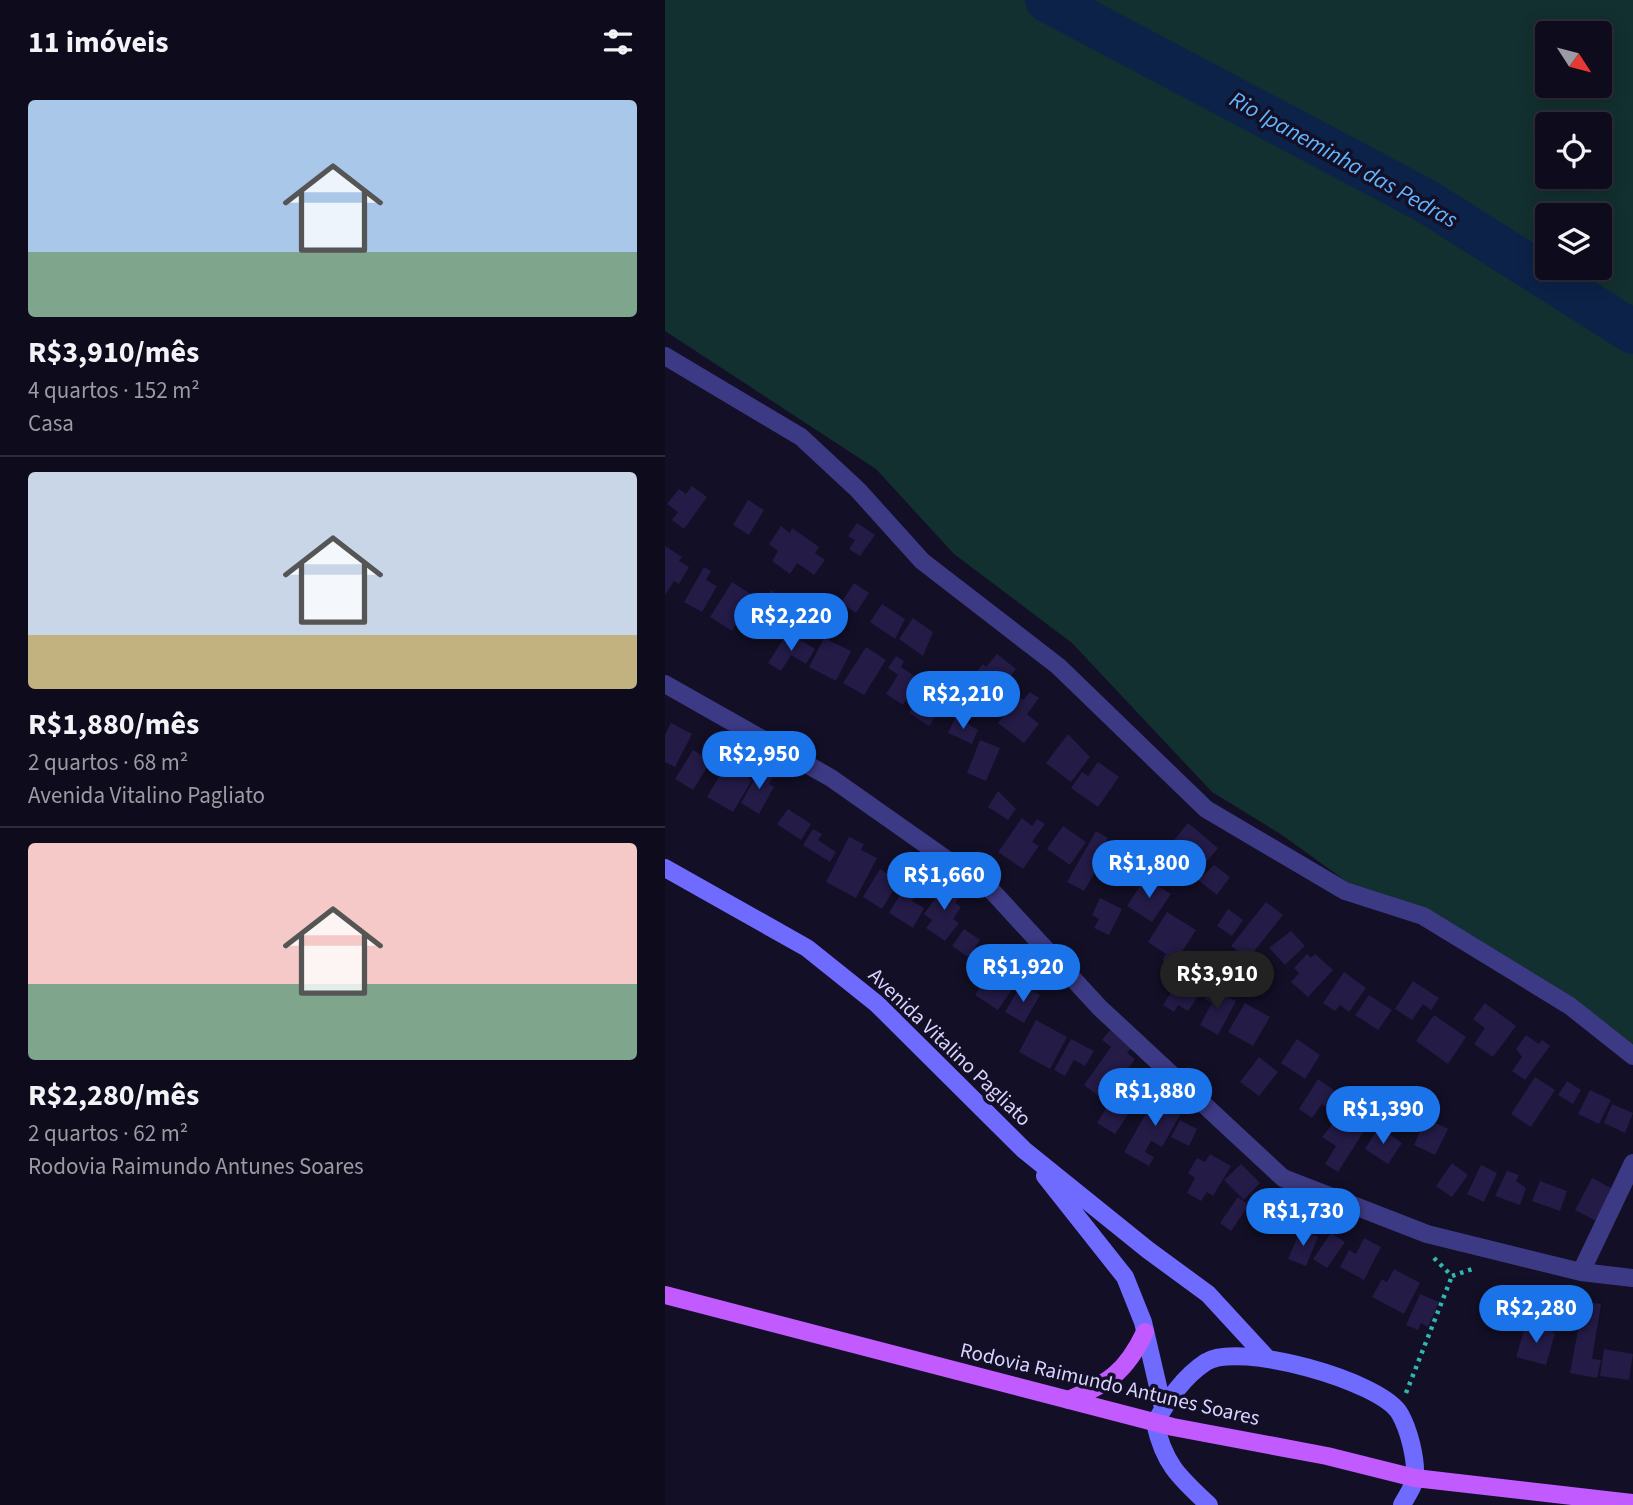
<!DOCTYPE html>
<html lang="pt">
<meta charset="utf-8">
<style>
body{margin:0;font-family:"Source Sans 3",sans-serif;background:#1c1929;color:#f1f3f6;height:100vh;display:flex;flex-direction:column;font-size:26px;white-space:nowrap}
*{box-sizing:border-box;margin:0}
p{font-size:23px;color:#9b9ba3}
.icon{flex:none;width:38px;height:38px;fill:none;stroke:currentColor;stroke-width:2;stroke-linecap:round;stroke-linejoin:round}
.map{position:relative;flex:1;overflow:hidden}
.details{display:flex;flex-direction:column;background:#0e0b1c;width:665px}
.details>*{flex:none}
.needle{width:46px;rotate:126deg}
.buttons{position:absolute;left:870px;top:21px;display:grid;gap:14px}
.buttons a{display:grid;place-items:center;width:77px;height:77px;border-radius:7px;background:#0e0b1c;box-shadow:0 4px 18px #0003,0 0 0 2px #2e2b3b;font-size:35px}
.price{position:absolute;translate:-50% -60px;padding:0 16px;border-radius:24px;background:#1a73e8;color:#fff;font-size:23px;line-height:46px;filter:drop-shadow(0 2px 4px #0008)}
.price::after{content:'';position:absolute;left:50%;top:42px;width:21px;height:16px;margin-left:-10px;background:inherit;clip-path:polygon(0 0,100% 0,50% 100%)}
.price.on{background:#222;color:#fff}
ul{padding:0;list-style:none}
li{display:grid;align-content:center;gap:14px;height:371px;padding:0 28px}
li+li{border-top:2px solid #2e2b3b}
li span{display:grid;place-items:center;height:217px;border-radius:7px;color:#555}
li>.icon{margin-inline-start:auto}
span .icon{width:126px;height:126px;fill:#fffc;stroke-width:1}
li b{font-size:30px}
h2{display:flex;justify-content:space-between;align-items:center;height:84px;padding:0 28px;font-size:30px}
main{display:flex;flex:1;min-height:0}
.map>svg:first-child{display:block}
.green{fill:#12302f;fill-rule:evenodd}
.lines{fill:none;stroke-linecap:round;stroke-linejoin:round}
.river{stroke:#0c2248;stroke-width:44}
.building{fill:#241b47}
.path{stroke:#2fb8b0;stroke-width:4.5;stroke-dasharray:3.5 5;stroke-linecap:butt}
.street{stroke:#3d3a85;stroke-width:18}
.secondary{stroke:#6f6bff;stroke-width:18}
.primary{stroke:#c25bff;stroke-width:18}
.labels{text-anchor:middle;stroke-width:7;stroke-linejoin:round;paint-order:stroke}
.street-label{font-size:21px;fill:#d9d4ff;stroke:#130f26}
.water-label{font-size:23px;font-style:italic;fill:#62b6ff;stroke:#130f26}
</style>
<main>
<section class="details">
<h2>11 imóveis<svg class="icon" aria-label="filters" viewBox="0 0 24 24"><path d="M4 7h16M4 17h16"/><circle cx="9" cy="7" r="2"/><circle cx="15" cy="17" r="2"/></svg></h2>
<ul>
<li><span style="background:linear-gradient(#a9c7e8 70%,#7fa58c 0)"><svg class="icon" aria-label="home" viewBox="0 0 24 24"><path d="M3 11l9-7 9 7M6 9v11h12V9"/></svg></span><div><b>R$3,910/mês</b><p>4 quartos · 152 m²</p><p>Casa</p></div></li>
<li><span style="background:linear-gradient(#c9d6e8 75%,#c2b280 0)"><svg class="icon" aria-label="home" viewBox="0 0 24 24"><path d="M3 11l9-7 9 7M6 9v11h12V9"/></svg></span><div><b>R$1,880/mês</b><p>2 quartos · 68 m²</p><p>Avenida Vitalino Pagliato</p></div></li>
<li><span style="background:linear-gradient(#f6c9c9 65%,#7fa58c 0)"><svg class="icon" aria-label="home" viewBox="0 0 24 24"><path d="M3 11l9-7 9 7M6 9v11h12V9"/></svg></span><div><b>R$2,280/mês</b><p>2 quartos · 62 m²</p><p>Rodovia Raimundo Antunes Soares</p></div></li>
</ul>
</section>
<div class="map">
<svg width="968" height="1505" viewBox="0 0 968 1505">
<rect width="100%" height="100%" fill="#130f26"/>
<path class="green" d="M0,0h968v1056l-63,-50 -220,-122 -68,-49 -70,-43 -140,-149 -118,-89 -78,-85 -211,-138zM882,33h52v53h-52zM882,124h52v53h-52zM882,215h52v53h-52z"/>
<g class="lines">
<path class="river" d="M382,0l379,201 207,131"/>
</g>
<path class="building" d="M27,486l15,11 -23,32 -12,-9 6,-8 -11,-8 12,-15 7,5z
M83,500l16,10 -15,25 -16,-10z
M192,523l18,12 -15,21 -11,-7 6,-9 -7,-4z
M116,526l9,7 2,-5 27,19 -4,6 10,7 -11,15 -17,-12 -7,11 -18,-13 6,-10 -9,-7z
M0,546l17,11 -3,4 10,6 -10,17 -5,-3 -9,14z
M39,567l7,4 -5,9 11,6 -15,26 -18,-10z
M67,582l22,14 -22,35 -22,-14z
M189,583l15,10 -13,20 -15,-10z
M106,590l14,10 -18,26 -14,-10z
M217,604l23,15 -10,20 -25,-17z
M248,618l20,14 -10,24 -24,-17z
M119,638l12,7 3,-6 16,10 -9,15 -15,-9 -10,16 -13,-8z
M159,638l27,13 -15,30 -27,-14z
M201,647l20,13 -22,35 -21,-12z
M332,654l19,15 -22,29 -24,-19 13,-15 3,3z
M231,656l8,5 -3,6 18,12 -16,26 -17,-11 12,-19 -10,-7z
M267,692l14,10 -17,24 -20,-13 12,-19 7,4z
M365,692l9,6 -12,16 12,10 -15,19 -26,-20 20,-27 5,4z
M291,716l22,14 -6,14 -24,-11z
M6,723l21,11 -17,33 -10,-5v-27z
M403,734l22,23 -19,25 -25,-19z
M315,740l20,8 -14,33 -19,-8z
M28,750l18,11 -18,29 -18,-11z
M69,751l13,8 -8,13 13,8 -19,32 -26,-15z
M433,762l21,15 -21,30 -27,-19 11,-16 6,4z
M96,767l13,8 -5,9 5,3 -15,27 -18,-11z
M333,791l18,18 -8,11 -20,-13z
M123,809l23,15 -10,16 -24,-16z
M357,818l10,8 5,-7 8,5 -13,18 7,4 -16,23 -25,-17z
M523,823l30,25 -20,24 -16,-13 6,-7 -14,-12z
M398,826l23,16 -16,23 -23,-16z
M148,829l9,5 -4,6 18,12 -6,10 -27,-17z
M431,831l12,7 -9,15 14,7 -9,17 -9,-5 -11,19 -17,-9z
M184,837l15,7 -3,6 16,8 -21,40 -30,-16z
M549,865l16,12 -13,18 -19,-15z
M215,869l19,12 -17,28 -19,-12z
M480,878l26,16 -19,28 -25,-16z
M282,882l15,11 -7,10 6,4 -8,12 6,4 -14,18 -19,-13 6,-8 -8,-6z
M239,888l12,6 -4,7 12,7 -11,20 -24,-15z
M435,898l22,11 -13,26 -15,-7 5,-9 -7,-4z
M601,902l17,13 -35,44 -17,-13z
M563,909l15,11 -11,16 -15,-10z
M502,912l29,18 -24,37 -10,-7 4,-6 -18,-12z
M299,929l16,11 -12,17 -16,-11z
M626,931l14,15 -20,19 -16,-17z
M642,954l4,4 4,-4 18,16 -25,27 -17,-15 8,-9 -5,-5z
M679,972l22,16 -17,24 -9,-7 -5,6 -12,-8z
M337,973l15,9 -19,28 -23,-15 9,-14 8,5z
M517,975l21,14 -15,22 -10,-6 -4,7 -11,-7z
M748,981l26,17 -8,12 -8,-6 -11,16 -17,-11z
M356,985l19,10 -16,28 -19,-11z
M546,988l25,13 -18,34 -18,-10 12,-22 -7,-4z
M704,995l23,15 -14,20 -23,-15z
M580,1003l25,14 -17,29 -25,-14z
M820,1003l31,23 -23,31 -19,-13 11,-16 -12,-9z
M769,1015l32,22 -18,27 -32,-23z
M371,1020l31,17 -17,32 -31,-17z
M445,1030l23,16 -6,7 8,6 -30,42 -21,-16 27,-38 -9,-7z
M861,1035l13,9 3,-4 8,6 -25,34 -13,-9 10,-14 -6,-8z
M406,1039l23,12 -9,15 -11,-6 -9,16 -11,-6z
M632,1039l23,16 -15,24 -24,-16z
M594,1057l19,15 -19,24 -19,-14z
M870,1077l20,13 -24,37 -20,-13z
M653,1079l30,21 -11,15 -15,-11 -10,14 -13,-9z
M459,1080l19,12 -28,42 -18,-11z
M902,1081l14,9 -8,14 -15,-9z
M925,1090l21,10 -12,24 -21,-10z
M499,1094l21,12 -23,41 -11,-6 -6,11 9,5 -5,9 -25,-14 28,-49 5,2z
M947,1104l21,9 -8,20 -21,-10z
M682,1106l24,14 -33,52 -13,-8 11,-18 -14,-9z
M761,1118l22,11 -13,26 -21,-10z
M515,1120l17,9 -8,17 -18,-9z
M714,1127l23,16 -14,21 -23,-15z
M545,1154l21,12 -18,30 -6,-4 -6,9 -14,-8 8,-15 -7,-5 9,-15 8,4z
M787,1163l16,12 -16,22 -16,-11z
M576,1164l19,19 -16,17 -20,-20z
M816,1165l16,8 -13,29 -17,-8z
M842,1171l12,4 -3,6 10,7 -6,17 -25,-9z
M927,1178l19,10 -3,6 6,3 -14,26 -25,-13z
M875,1181l27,10 -7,20 -28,-10z
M592,1196l25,14 -6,12 -25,-13z
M573,1197l11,8 -18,26 -11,-8z
M636,1229l17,8 -12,29 -18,-7z
M666,1233l14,9 -18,26 -14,-9z
M699,1238l17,9 -17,33 -24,-13 9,-17 7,4z
M729,1269l26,14 -16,31 -32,-17 10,-18 5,3z
M837,1285l19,10 -9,17 -19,-9z
M881,1286l17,7 -9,21 -18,-7z
M755,1294l19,8 -11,25 -7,-4 -3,7 -12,-5z
M904,1299l32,5 -9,55 9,1 -4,18 -27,-5 9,-49 -14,-2z
M861,1324l29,9 -9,32 -30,-8z
M939,1349l29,5 -4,26 -29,-4z"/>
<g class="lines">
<path class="path" d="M769,1258l18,18 23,-8
M741,1393l46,-117"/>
<path class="street" d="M0,356l136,81 57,53 64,71 136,105 148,143 139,82 78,25 147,90 63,50
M0,684l166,94 162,114 107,116 183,170 144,56 154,38 52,6
M916,1272l52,-109"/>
<path class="secondary" d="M0,868l142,80 70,56 147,146 124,100 60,44 58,63
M380,1176l80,101 18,45 20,86
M544,1505c-30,-28 -45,-41 -54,-82 13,-23 28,-46 51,-61 32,-21 176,19 194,52 9,16 16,44 15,62 0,9 -9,21 -13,29"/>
<path class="primary" d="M0,1295l508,132 154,29 88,22 218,25
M403,1400c40,-16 58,-28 77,-68"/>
</g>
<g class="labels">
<g class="street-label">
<text transform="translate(285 1047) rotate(44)" y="7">Avenida Vitalino Pagliato</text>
<text transform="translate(445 1384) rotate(13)" y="7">Rodovia Raimundo Antunes Soares</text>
</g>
<g class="water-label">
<text transform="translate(679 159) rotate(29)" y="8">Rio Ipaneminha das Pedras</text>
</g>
</g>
</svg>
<div class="buttons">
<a><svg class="needle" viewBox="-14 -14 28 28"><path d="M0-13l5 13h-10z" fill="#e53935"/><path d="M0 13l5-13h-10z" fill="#9b9ba3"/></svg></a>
<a><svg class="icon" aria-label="locate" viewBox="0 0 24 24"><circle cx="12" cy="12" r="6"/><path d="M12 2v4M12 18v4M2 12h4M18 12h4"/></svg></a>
<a><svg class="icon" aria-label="layers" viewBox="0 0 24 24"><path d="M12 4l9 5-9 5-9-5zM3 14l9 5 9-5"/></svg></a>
</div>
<b class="price" style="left:126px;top:653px">R$2,220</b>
<b class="price" style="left:298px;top:731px">R$2,210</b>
<b class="price" style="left:94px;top:791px">R$2,950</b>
<b class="price" style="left:484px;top:900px">R$1,800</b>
<b class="price" style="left:279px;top:912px">R$1,660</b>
<b class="price" style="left:358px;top:1004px">R$1,920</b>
<b class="price on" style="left:552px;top:1011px">R$3,910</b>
<b class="price" style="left:490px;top:1128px">R$1,880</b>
<b class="price" style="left:718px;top:1146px">R$1,390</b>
<b class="price" style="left:638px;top:1248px">R$1,730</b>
<b class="price" style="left:871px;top:1345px">R$2,280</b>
</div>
</main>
